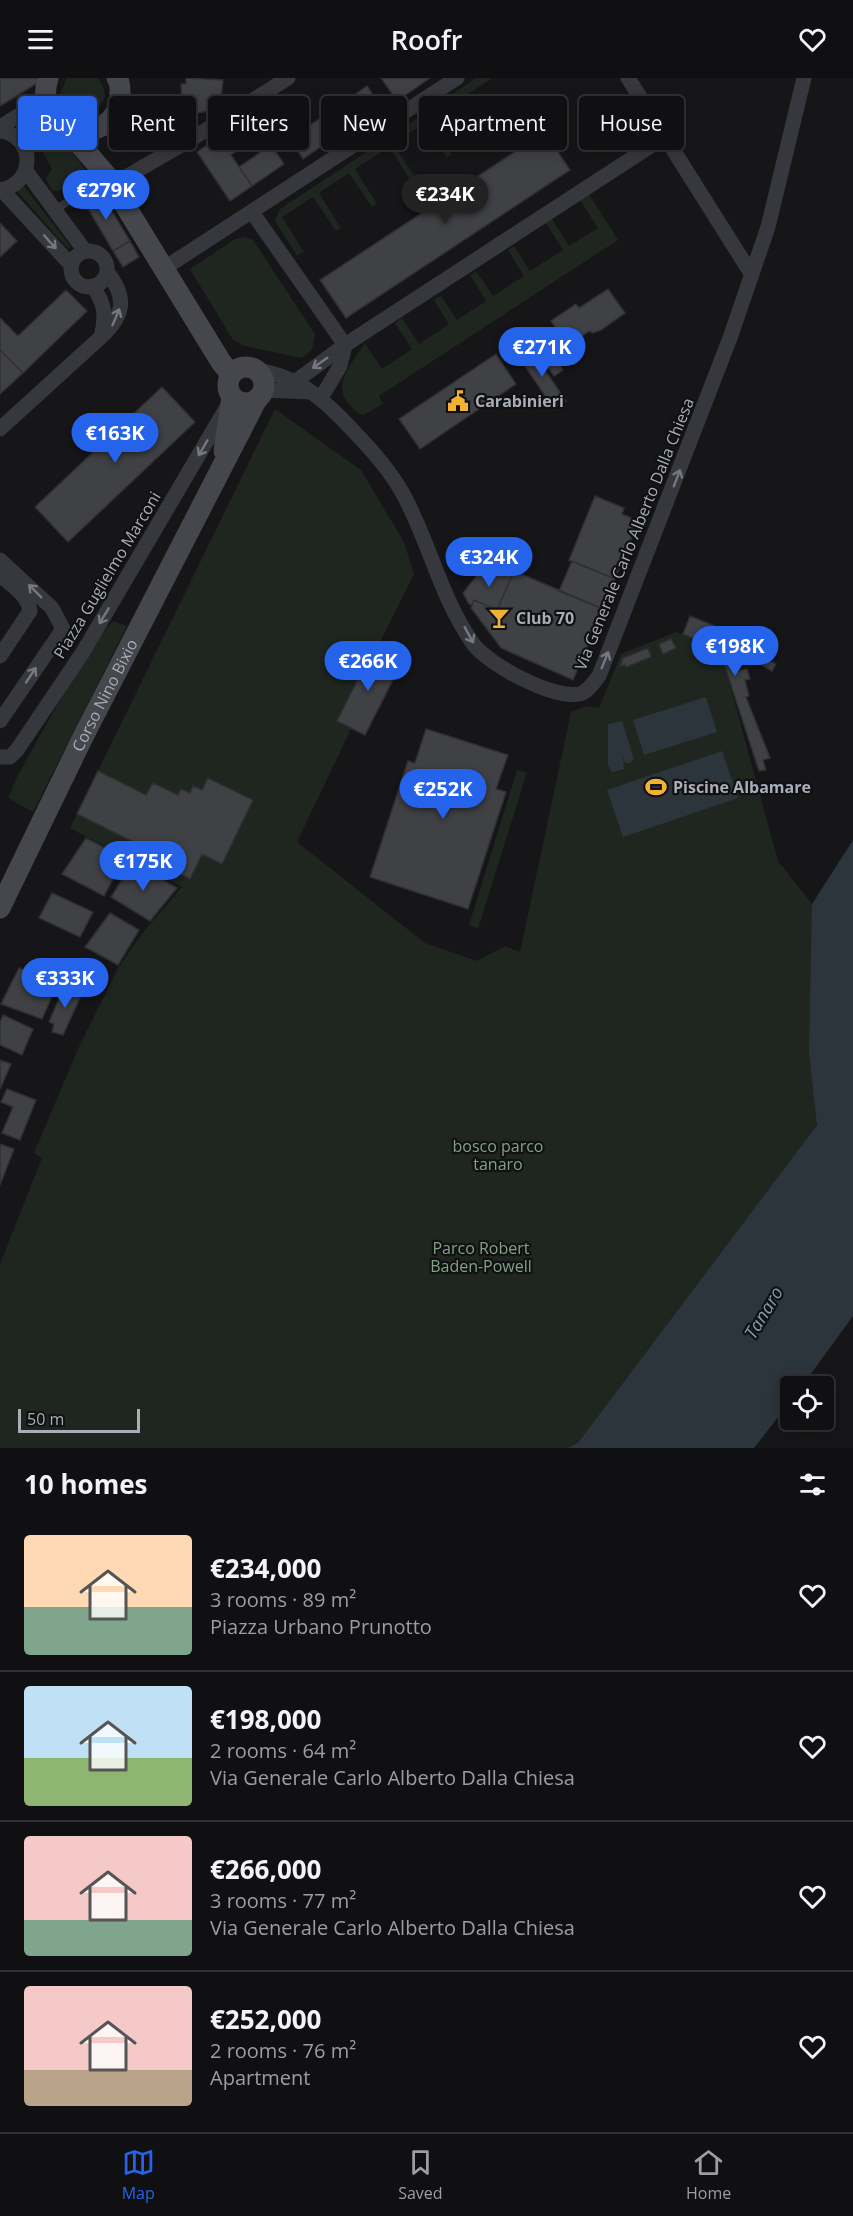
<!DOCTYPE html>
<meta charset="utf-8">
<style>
body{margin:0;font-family:"Open Sans",sans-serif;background:#19191b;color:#f1f3f6;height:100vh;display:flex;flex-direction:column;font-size:22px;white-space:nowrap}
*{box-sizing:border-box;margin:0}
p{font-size:20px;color:#9c9d9f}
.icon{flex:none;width:33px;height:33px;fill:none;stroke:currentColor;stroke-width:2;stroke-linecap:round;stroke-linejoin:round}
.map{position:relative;height:1370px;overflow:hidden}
.panel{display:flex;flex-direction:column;background:#101012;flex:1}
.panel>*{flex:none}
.top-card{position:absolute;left:18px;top:18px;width:818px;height:54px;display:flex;gap:12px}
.tools{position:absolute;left:780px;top:1298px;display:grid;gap:12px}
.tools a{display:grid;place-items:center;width:54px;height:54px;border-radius:6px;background:#101012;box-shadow:0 3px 15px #0003,0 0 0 2px #303032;font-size:30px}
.scale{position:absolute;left:18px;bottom:15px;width:122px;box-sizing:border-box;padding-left:6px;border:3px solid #a8adb8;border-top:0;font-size:16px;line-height:21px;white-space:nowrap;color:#a8adb8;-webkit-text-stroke:4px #111113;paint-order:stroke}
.price{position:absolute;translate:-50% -51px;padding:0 14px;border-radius:21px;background:#2563eb;color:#fff;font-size:20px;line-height:39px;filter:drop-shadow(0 2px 3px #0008)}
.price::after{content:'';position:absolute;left:50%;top:36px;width:18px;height:14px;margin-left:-9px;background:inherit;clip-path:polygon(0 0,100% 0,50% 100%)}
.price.current{background:#222;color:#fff}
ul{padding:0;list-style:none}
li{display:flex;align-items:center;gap:18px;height:150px;padding:0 24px}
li+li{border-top:2px solid #303032}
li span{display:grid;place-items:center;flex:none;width:168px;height:120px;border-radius:6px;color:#555}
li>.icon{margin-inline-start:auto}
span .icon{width:72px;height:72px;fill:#fffc;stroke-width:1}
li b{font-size:26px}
h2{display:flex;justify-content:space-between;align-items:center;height:72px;padding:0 24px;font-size:26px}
.pill{padding:0 21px;border-radius:6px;background:#101012;box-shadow:0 3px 15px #0003,0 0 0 2px #303032;font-size:21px;line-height:54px}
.pill.current{background:#2563eb;color:#fff}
header{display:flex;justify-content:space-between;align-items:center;height:78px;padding:0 24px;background:#101012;font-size:27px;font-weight:600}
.tab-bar{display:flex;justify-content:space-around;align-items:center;height:84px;border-top:2px solid #303032;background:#101012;font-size:16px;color:#9c9d9f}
.tab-bar a{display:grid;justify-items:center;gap:3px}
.tab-bar .current{color:#2563eb}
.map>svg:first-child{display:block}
.green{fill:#1e261f}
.water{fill:#2c353c}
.building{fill:#404145;stroke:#303034;stroke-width:1.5}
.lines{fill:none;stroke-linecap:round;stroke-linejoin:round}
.lane{stroke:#37383d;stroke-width:8}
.street{stroke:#37383d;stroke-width:15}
.secondary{stroke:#45474d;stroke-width:21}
.oneway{stroke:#757881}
.labels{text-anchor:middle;stroke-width:4.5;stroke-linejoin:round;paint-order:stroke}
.poi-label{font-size:16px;font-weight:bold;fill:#a8adb8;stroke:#111113;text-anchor:start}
.street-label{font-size:16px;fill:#a8adb8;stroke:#111113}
.park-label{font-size:16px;fill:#7fa381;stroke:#111113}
.water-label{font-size:18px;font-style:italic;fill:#7f9bb3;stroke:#111113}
</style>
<header><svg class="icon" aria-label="menu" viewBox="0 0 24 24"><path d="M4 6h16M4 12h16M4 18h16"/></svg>Roofr<svg class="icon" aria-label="heart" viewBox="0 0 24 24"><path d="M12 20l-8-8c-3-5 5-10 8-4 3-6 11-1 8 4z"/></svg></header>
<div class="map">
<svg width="853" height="1370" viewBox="0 0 853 1370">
<rect width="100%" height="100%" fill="#161618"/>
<path class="green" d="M67,0h31l6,11 1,8 -8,14 -16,5 -14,-7 -7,-15z
M476,0h16l-25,17 22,35 -4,2 -22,-34 -10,6 -4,-8z
M433,30l4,6 -8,6 23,34 -5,3 -23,-34 -31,21 23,34 -5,3 -22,-34 -34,22 22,35 -5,3 -23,-34 -30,20 22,35 -5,3 -23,-34 -31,20 22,35 -7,4 -22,-35 5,-12z
M54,50l32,42 -3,8 -25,13 -6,-1 -6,-11 6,-10 -13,-23 -6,10 -3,-5 4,-11z
M22,106l49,63 -3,2 -53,-60z
M589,116l29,46 -239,156 4,8 -20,11c-7,-2 -10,-7 -15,-12 -17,-19 7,-43 17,-60l17,26 30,-20 -17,-26 7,-5 17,26 30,-20 -15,-24 7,-4 16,24 29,-19 -16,-26 6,-4 17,25 31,-20 -16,-26 6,-4 16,25 33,-21 -17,-27 6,-4 17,27 29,-18 -18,-28z
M245,159l8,3 62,94 -3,16 -10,8 -58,-12 -11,-6 -43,-71 45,-30z
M275,331l86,61 43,72 10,32 -35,70 11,6 -6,15 13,7 -32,63 -14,-6 -54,113 128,101 52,18 28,-15 15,6 51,-240 15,-6 13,2 22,-54 55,-22 44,17 58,212 34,43 5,221 -239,319 -11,4h-567v-184l42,-106 -8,-5 44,-104 40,-81 26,-37 38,-44 -112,-59z
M113,543l14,5 -94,186 -25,-14 9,-21 69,-124z
M517,692l10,2 -49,157 -9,-4z"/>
<path class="water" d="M706,619l11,35 -73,23 -11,-35z
M622,643l12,38 -4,4h-5l-2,-7 1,13 -12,3 -4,-7v-41z
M722,673l16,47 -115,39 -16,-47z
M853,762v476l-51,70h-12v16l-36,46h-187l11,-5 239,-318 -8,-72 3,-149z"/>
<path class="building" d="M0,0h36l3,4 -39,24z
M186,0l37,2 -3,29 -23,4v9l-4,2 -11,-21 -1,-19h5z
M381,0h49l-33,23z
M367,8l13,20 -77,53 -13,-20z
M228,53l12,17 -9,7 21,31 -22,15 -33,-49z
M545,54l25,38 -224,148 -26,-38z
M271,67l13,19 -32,22 -13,-19z
M99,112l31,51 -17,10 -30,-51z
M0,145l17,18 -17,16z
M130,163l9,16 -16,10 -10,-16z
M608,211l17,24 -24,17 -8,3 -4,-2 -21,15 -17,-25 25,-17 3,4z
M66,212l21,21 -64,62 -23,-23v-32l18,18z
M545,265l18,27 -9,6 -18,-26z
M530,270l36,53 -12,8 -36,-53z
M0,272l23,23 -23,21z
M496,276l20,30 -96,65 -21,-30z
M162,309l33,35 -127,120 -33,-35z
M595,418l29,12 -2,6 16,7 -23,58 -46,-19z
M572,483l43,18 -12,30 -44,-18z
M500,487l14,6 -17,39 -23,-10 -2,5 -3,-1 -6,-11 18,-23 8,7z
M514,493l89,38 -30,71 -72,-32 -30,-40 3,-8 23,10z
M690,538l27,11 59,37 -4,7 -28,-16 -7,2 2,7 -4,1 2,6 10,-2 3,10 -5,1 4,16 -3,1 24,61 -7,2 3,10 -7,1 -41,-126 -10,-5 -2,4 -23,-10z
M671,561l5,9 -13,6 -4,-10z
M376,565l14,7 -7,15 14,7 -32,63 -28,-14z
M648,570l3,9 -25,10 -1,-3 -5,3 3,-9z
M426,651l82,26 -12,34 10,3 -38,117 -98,-32 38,-116 7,2z
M98,693l48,24 7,-12 25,12 3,-6 9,4 3,-7 9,4 6,-12 45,22 -31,64 -20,-10 -12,25 -21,-11 5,-11 -24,-12 -2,4 -71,-35z
M86,760l38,20 -20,38 -42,-22z
M133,784l44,26 -27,33 -39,-24z
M52,815l41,19 -13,25 -41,-19z
M110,835l29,17 -21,35 -33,-18z
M19,890l39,15 -16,36 -41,-15z
M73,907l11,4 -21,46 -11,-3 2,-8 -5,-2 15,-35 6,3z
M3,937l30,14 -11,26 -22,-10v-23z
M0,982l11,4 -11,25z
M7,1011l29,11 -16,40 -18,-7 11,-26 -12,-5z
M0,1066l14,5 -14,36z"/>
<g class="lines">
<path class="lane" d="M55,132l50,-33"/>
<path class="street" d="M628,0l124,197
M0,49l45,-28
M0,53c36,5 36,53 0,59
M23,67c3,-15 18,-23 32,-25
M26,93l59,80
M112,107l78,-45 98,-62
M2,112l69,75
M252,134l93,133
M71 191a18 18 0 1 1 36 0a18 18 0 1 1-36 0Z
M163,191l294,-191
M92,208c14,18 14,30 9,51 24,-22 26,-40 6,-65
M256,292c38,6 58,21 85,48 22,23 45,46 61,74 27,48 39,108 72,153 16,20 78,54 105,49 9,-2 14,-11 20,-18l131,-338 38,-111 36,-149
M296,303l49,-36 321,-209
M263,312l48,2
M321,320l19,-32 5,-21
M0,351l101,-92
M0,482l52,48 11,21 -63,92
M0,497c11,10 28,20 30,36l-30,45
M0,679h10l7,-7 66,-98 145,-247"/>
<g class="secondary">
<path d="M48,0c-18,61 70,71 72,18 0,-6 1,-12 -3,-18"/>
<path d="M65,49l42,49 114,186 10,12"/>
<circle cx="246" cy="307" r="18"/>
<path d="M224,373l8,-54"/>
<path id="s1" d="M0,830l83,-171 174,-338"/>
</g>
</g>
<defs><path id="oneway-shaft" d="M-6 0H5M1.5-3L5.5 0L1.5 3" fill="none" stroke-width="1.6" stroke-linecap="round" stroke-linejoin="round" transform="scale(1.5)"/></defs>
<g class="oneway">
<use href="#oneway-shaft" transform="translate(50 164) rotate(48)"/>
<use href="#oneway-shaft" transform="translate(116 239) rotate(-67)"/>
<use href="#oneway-shaft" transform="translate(320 285) rotate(145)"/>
<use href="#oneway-shaft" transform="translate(203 370) rotate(120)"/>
<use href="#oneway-shaft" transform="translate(677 400) rotate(-69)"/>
<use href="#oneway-shaft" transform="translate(35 513) rotate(-135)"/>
<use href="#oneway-shaft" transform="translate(104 538) rotate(121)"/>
<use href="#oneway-shaft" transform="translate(469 557) rotate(61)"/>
<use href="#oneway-shaft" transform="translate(605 582) rotate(-68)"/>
<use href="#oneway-shaft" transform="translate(31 597) rotate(-56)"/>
</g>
<defs>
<symbol id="civic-bare" viewBox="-9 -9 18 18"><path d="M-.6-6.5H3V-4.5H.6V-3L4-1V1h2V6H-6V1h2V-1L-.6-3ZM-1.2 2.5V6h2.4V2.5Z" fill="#f2b134" stroke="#111113" stroke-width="2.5" paint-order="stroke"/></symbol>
<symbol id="bar-bare" viewBox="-9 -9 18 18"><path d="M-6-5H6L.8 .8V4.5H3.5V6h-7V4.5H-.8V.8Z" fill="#f2b134" stroke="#111113" stroke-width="2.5" paint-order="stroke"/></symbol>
<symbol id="stadium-bare" viewBox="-9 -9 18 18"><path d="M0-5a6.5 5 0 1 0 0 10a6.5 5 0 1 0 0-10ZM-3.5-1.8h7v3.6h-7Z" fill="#f2b134" stroke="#111113" stroke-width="2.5" paint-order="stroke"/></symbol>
</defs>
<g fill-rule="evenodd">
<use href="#civic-bare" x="443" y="308" width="30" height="30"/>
<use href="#bar-bare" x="484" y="525" width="30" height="30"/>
<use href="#stadium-bare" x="641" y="694" width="30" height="30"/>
</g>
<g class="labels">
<g class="poi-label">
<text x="475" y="329">Carabinieri</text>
<text x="516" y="546">Club 70</text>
<text x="673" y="715">Piscine Albamare</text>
</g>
<g class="street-label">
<text transform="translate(634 456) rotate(-68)" y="6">Via Generale Carlo Alberto Dalla Chiesa</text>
<text transform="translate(107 497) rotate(-59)" y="6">Piazza Guglielmo Marconi</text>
<text dy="6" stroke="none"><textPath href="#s1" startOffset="237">Corso Nino Bixio</textPath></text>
</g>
<g class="park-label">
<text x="498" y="1074">bosco parco<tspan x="498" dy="18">tanaro</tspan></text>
<text x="481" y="1176">Parco Robert<tspan x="481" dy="18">Baden-Powell</tspan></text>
</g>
<g class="water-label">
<text transform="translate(764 1235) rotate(-59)" y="6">Tanaro</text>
</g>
</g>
</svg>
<div class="tools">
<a><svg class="icon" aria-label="locate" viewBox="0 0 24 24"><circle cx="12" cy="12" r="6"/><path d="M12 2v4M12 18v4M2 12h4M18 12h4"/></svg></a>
</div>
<div class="scale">50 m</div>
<b class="price" style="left:106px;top:143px">€279K</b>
<b class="price current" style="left:445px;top:147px">€234K</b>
<b class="price" style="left:542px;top:300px">€271K</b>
<b class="price" style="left:115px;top:386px">€163K</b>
<b class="price" style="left:489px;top:510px">€324K</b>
<b class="price" style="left:735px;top:599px">€198K</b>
<b class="price" style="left:368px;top:614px">€266K</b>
<b class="price" style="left:443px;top:742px">€252K</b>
<b class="price" style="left:143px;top:814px">€175K</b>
<b class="price" style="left:65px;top:931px">€333K</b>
<div class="top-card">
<a class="pill current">Buy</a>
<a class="pill">Rent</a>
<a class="pill">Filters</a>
<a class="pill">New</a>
<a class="pill">Apartment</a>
<a class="pill">House</a>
</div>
</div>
<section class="panel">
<h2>10 homes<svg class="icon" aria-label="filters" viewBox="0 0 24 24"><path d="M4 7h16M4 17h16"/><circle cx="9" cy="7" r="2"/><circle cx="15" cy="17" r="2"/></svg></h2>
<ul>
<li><span style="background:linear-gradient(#ffd9b3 60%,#7fa58c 0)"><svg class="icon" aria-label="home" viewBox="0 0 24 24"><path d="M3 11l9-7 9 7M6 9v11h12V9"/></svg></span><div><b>€234,000</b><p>3 rooms · 89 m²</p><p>Piazza Urbano Prunotto</p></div><svg class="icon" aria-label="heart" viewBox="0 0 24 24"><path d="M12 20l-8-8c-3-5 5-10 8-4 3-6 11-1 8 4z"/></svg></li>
<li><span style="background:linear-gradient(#bfe0f5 60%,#8fb573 0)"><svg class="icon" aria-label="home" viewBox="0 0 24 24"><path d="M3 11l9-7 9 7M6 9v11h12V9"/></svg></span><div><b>€198,000</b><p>2 rooms · 64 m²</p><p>Via Generale Carlo Alberto Dalla Chiesa</p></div><svg class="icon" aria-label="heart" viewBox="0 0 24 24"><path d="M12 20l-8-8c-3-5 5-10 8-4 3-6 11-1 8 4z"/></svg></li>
<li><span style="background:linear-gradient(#f6c9c9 70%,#7fa58c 0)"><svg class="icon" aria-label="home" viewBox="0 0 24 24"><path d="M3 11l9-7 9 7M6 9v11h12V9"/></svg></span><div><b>€266,000</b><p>3 rooms · 77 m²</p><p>Via Generale Carlo Alberto Dalla Chiesa</p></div><svg class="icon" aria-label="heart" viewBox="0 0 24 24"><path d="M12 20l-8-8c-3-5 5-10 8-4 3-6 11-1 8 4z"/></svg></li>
<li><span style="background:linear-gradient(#f6c9c9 70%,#b9a48a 0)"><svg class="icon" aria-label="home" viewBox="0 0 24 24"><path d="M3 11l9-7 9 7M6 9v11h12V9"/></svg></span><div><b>€252,000</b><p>2 rooms · 76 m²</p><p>Apartment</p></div><svg class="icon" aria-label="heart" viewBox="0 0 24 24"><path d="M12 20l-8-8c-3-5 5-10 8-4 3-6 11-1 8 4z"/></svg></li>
</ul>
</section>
<nav class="tab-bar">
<a class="current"><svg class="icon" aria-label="map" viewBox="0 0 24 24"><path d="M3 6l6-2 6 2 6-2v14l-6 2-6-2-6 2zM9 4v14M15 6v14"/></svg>Map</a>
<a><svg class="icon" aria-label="saved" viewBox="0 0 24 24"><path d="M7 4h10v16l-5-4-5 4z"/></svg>Saved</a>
<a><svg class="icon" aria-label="home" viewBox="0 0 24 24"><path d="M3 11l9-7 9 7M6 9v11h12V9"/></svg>Home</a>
</nav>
